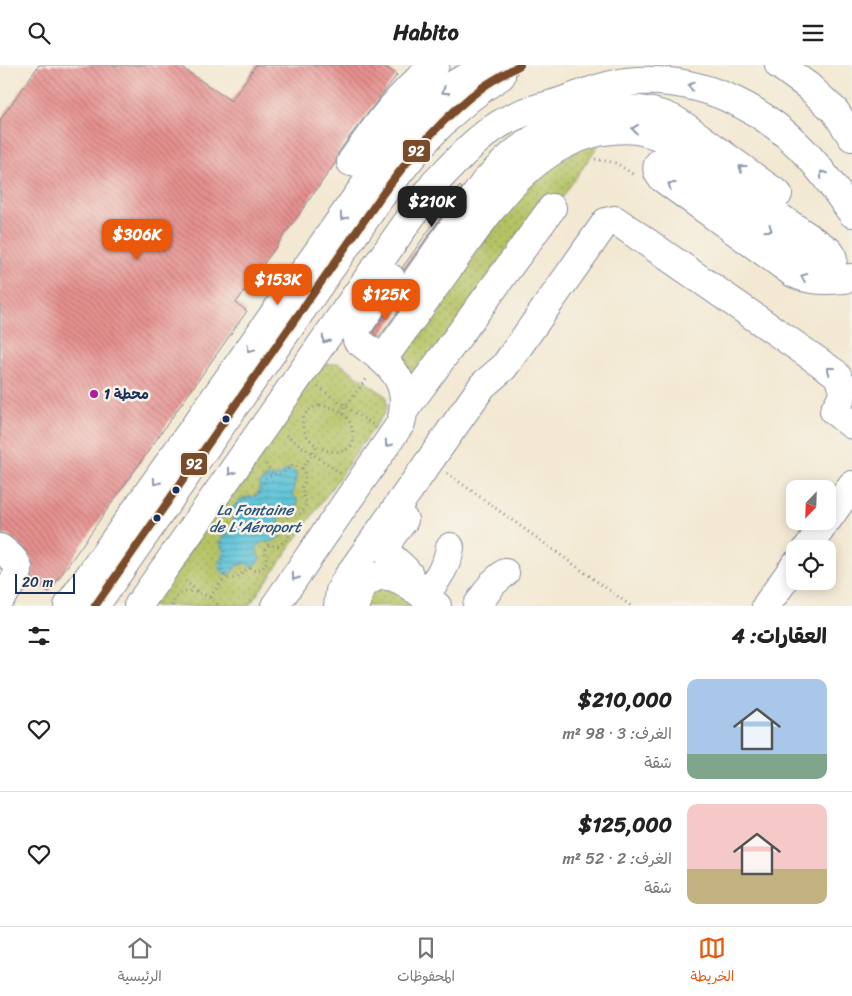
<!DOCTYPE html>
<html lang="ar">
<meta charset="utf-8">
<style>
body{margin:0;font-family:Sriracha,"Playpen Sans Arabic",sans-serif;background:#f2f2f2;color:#222;direction:rtl;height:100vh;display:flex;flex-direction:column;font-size:19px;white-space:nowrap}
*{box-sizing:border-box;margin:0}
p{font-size:16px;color:#767676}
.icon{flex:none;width:28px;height:28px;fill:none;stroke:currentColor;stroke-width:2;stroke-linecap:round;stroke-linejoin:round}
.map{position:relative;height:541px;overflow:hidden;direction:ltr}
.details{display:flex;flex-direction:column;background:#fff;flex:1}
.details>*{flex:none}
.needle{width:32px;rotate:203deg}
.fabs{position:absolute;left:786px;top:415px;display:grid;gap:10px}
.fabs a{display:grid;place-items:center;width:50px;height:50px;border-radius:10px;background:#fff;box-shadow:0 2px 12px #0003;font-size:25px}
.scale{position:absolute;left:15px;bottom:12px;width:60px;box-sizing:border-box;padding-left:5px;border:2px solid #1b2f5e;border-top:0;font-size:14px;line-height:18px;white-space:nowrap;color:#1b2f5e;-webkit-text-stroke:4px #f7f3e8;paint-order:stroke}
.price{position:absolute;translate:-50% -42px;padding:0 11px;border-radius:10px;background:#ea580c;color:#fff;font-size:16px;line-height:32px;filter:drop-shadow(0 1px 2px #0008)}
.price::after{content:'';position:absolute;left:50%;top:30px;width:15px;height:11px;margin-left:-8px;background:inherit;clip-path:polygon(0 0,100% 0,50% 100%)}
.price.on{background:#222;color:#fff}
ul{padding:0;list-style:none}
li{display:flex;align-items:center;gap:15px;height:125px;padding:0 25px}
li+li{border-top:1px solid #e0e0e0}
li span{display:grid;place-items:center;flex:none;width:140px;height:100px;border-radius:10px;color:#555}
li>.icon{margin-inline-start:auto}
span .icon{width:60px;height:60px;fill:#fffc;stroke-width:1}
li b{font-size:21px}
h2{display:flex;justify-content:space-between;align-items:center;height:60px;padding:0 25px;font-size:21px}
header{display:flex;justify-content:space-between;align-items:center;height:65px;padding:0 25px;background:#fff;font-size:22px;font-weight:700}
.tab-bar{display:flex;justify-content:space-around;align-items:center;height:70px;border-top:1px solid #e0e0e0;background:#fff;font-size:14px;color:#767676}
.tab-bar a{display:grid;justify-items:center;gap:2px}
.tab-bar .on{color:#ea580c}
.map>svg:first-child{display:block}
.grass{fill:url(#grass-dots);stroke:#687861}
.water{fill:url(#water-rules);stroke:#3b799b}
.building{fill:url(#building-back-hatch)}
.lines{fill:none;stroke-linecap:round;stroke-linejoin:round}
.minor-casing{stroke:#878c98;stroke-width:30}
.path{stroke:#878c98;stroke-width:3;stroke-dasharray:1 4;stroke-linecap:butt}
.minor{stroke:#fff;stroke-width:28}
.bus-1-casing{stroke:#f7f3e8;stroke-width:11}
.bus-1{stroke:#7a4b2a;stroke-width:8}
.oneway{stroke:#8d97ae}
.poi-dot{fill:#b5179e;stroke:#f7f3e8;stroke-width:2}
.bus-dot{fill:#1b2f5e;stroke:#f7f3e8;stroke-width:2}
.labels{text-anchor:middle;stroke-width:5;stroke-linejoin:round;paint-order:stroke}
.poi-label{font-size:14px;font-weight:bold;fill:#1b2f5e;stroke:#f7f3e8;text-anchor:start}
.water-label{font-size:15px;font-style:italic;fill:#2b547c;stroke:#f7f3e8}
.line-badge{stroke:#f7f3e8;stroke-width:2}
.badge-label{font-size:14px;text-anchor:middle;font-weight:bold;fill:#fff}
</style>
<header><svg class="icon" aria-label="menu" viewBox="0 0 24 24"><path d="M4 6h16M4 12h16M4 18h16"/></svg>Habito<svg class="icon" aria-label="search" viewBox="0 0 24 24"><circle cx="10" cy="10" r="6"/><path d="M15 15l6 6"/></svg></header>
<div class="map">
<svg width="852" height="541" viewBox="0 0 852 541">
<defs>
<pattern id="grass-dots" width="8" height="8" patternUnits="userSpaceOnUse" patternTransform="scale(1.25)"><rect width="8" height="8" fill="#b5c264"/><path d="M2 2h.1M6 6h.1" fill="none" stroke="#929e56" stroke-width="1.8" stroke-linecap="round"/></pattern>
<pattern id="water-rules" width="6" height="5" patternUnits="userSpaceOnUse" patternTransform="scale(1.25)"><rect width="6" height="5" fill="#5bc3d8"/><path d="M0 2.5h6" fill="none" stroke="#4a9fb2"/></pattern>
<pattern id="building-back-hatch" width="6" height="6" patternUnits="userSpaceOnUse" patternTransform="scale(1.25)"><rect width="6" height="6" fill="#e6908e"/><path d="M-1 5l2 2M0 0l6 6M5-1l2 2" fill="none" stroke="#ba7677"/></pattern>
</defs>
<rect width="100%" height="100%" fill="#f7f3e8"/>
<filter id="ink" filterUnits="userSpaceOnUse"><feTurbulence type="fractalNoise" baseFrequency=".02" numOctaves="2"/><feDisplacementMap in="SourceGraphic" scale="10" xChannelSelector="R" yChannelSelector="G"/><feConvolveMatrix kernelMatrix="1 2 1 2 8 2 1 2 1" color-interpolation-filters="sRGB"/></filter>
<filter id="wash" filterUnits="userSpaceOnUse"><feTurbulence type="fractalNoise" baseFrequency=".0096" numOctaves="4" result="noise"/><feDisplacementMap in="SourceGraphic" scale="20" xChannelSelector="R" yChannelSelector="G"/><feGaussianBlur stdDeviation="1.12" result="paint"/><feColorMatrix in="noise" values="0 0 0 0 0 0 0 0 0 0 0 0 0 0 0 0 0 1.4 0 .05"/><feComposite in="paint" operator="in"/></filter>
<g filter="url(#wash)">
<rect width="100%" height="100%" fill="#f3e8d2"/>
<path class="grass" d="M607,68l-193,277 -14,-46 124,-181z
M339,298l47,33 1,13 -138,197h-98l168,-241z
M366,514l63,27h-73z"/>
<path class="water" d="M287,404l7,2 3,5 -3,8v7l-2,4 5,4 1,6c-3,8 -9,5 -15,5 -2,3 -4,5 -4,7 -2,7 6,10 1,20l-8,5c-11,0 -8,-2 -16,6l4,12 -4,5 -6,1 -5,-3 -9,3 -4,7h-9l-4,-6c0,-5 4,-9 4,-14 -1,-6 -4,-10 -1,-15 3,-5 10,-6 11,-11 3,-10 -6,-19 9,-28 4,-3 11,-2 15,-4 3,-3 1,-4 2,-8 2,-11 12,-11 21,-11z"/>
<g id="blocks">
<path class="building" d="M39,0h139l53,36 25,-36h127l14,10 -49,64 -10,14 -2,9 -100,141 11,8 -198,281 -17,-13 1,-13 -7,-15 -16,-15 -10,-3v-413z
M460,121l2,2 -58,82 -2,-2z
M391,241l7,6 -19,25 -6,-5z"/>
</g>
</g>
<g filter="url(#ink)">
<use href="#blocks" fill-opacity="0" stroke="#878c98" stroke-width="1"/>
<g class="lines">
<defs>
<path id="minor" d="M779,0l29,21 27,25 17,26
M351,97c25,-36 50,-70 84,-97
M404,233l80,-115c10,-11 21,-22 33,-32 41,-32 105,-56 156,-32 14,8 27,19 40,28 22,16 43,32 65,47
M383,294c23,-32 46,-64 69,-96 39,-54 77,-115 146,-131 25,-5 44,-4 67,7l164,112c8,9 2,17 -9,14l-145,-103c-14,-8 -24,5 -13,16l131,95c20,10 38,7 59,5
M405,344l147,-201
M828,454l24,-34
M404,455c-5,7 -13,15 -16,23 -7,17 27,22 24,45
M0,483c29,22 19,26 0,50
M807,484l19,-28
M424,532c11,-16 24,-31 26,-50
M68,541l330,-468c29,-37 59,-64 107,-73
M95,541l289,-414c34,-45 69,-87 117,-116
M138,541l296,-422c24,-25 50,-56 84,-69 15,-7 31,-9 47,-15 20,-7 39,-15 61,-18 71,-8 138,24 185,77 15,17 28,36 41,54
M275,541l126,-183c12,-45 -13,-59 -44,-83l-2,-9 36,-53
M338,541l2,-15 7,-13 136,-193 21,-18 102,-145 9,-2 220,153c13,15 8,23 -1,38l18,14
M356,541c1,-11 4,-20 14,-26 22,-15 49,13 67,26
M477,541l16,-23 12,-10
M766,541l29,-41"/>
</defs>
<use href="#minor" class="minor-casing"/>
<path class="path" d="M595,94l21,4 18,12
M318,322l55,38
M320,340c19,3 32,11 33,31 1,5 0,10 -6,13 -30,14 -67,-33 -27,-44z
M341,347l27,-35
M286,370l54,38
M266,399l7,10
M291,401c8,0 15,4 14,13 0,3 -2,5 -3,8 0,3 0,6 0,8 7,6 4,14 -2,19h-11l-3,5 4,10 -2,10 -10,7 -10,-1 -4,5 3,11 -5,8 -8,1 -5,-2c-6,3 -8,8 -14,10 -12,4 -17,-12 -11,-20 0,-22 -7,-15 12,-31 -6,-17 5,-34 23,-33 5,-14 6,-21 23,-20z
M302,404l15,-23
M447,408l184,133
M185,516l14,11
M210,532l16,-21
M172,541c6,-24 35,-14 47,0"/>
<use href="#minor" class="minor"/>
<defs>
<path id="bus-1" d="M95,541l289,-414c29,-39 60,-76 99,-105 11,-8 25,-15 37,-22"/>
</defs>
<use href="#bus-1" class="bus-1-casing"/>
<use href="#bus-1" class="bus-1"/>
</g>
<defs><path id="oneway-chevron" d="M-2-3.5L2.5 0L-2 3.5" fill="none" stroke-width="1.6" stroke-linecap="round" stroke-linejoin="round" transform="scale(1.25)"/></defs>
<g class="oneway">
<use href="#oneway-chevron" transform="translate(691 21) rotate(-169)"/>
<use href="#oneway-chevron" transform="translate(445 26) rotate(147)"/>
<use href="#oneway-chevron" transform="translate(635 64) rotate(-174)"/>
<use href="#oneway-chevron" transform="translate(742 103) rotate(-144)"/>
<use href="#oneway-chevron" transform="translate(823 109) rotate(-128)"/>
<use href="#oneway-chevron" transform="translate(671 120) rotate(-144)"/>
<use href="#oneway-chevron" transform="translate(343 152) rotate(125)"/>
<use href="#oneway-chevron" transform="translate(769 164) rotate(35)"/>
<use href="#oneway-chevron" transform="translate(804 212) rotate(-161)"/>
<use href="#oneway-chevron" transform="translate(325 275) rotate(125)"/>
<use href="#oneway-chevron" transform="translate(250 284) rotate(125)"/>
<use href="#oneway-chevron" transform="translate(830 305) rotate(-143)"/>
<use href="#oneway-chevron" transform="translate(388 379) rotate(125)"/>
<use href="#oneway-chevron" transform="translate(231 407) rotate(125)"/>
<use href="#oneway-chevron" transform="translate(156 417) rotate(125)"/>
<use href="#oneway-chevron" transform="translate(295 512) rotate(125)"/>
</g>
</g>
<circle class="poi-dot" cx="94" cy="329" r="5"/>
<g class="bus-dot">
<circle cx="226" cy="354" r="4.5"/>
<circle cx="176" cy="425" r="4.5"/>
<circle cx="157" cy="453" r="4.5"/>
</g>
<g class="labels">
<g class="poi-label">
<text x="104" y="334">محطة 1</text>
</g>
<g class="water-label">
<text x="255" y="450">La Fontaine<tspan x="255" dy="17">de L'Aéroport</tspan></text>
</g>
</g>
<g class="line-badge">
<rect x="402" y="74" width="29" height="24" rx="5" fill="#7a4b2a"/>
<rect x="180" y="387" width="28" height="24" rx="5" fill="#7a4b2a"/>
</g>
<g class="badge-label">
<text x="416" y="91">92</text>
<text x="194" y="404">92</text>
</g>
</svg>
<div class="fabs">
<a><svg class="needle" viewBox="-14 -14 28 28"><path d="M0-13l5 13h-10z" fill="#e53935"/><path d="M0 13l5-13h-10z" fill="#767676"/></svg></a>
<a><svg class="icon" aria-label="locate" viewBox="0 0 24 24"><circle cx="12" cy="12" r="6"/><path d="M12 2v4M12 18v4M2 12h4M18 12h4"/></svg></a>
</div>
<div class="scale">20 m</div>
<b class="price on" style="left:432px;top:163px">$210K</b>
<b class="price" style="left:137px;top:196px">$306K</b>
<b class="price" style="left:278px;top:241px">$153K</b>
<b class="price" style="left:386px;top:256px">$125K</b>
</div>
<section class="details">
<h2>العقارات: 4<svg class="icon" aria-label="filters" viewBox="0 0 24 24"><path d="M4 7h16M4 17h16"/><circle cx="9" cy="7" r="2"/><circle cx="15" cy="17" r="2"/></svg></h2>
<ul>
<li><span style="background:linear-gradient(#a9c7e8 75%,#7fa58c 0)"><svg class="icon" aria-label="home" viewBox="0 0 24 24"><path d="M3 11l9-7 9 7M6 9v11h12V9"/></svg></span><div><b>$210,000</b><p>الغرف: 3 · 98 m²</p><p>شقة</p></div><svg class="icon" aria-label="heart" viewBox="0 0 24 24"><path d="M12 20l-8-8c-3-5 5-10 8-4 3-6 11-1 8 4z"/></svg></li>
<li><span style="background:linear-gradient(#f6c9c9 65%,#c2b280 0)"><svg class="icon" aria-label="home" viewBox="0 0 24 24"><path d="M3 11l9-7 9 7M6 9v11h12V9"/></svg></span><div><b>$125,000</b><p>الغرف: 2 · 52 m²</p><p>شقة</p></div><svg class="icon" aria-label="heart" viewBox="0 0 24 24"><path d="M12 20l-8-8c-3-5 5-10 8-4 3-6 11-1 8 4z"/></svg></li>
</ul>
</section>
<nav class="tab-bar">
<a class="on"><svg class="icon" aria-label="map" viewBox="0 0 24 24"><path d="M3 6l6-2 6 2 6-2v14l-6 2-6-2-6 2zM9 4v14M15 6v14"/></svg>الخريطة</a>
<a><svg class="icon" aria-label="saved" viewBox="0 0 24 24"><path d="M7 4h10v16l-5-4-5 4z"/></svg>المحفوظات</a>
<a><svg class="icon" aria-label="home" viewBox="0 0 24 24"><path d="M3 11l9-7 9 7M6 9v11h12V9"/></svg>الرئيسية</a>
</nav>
